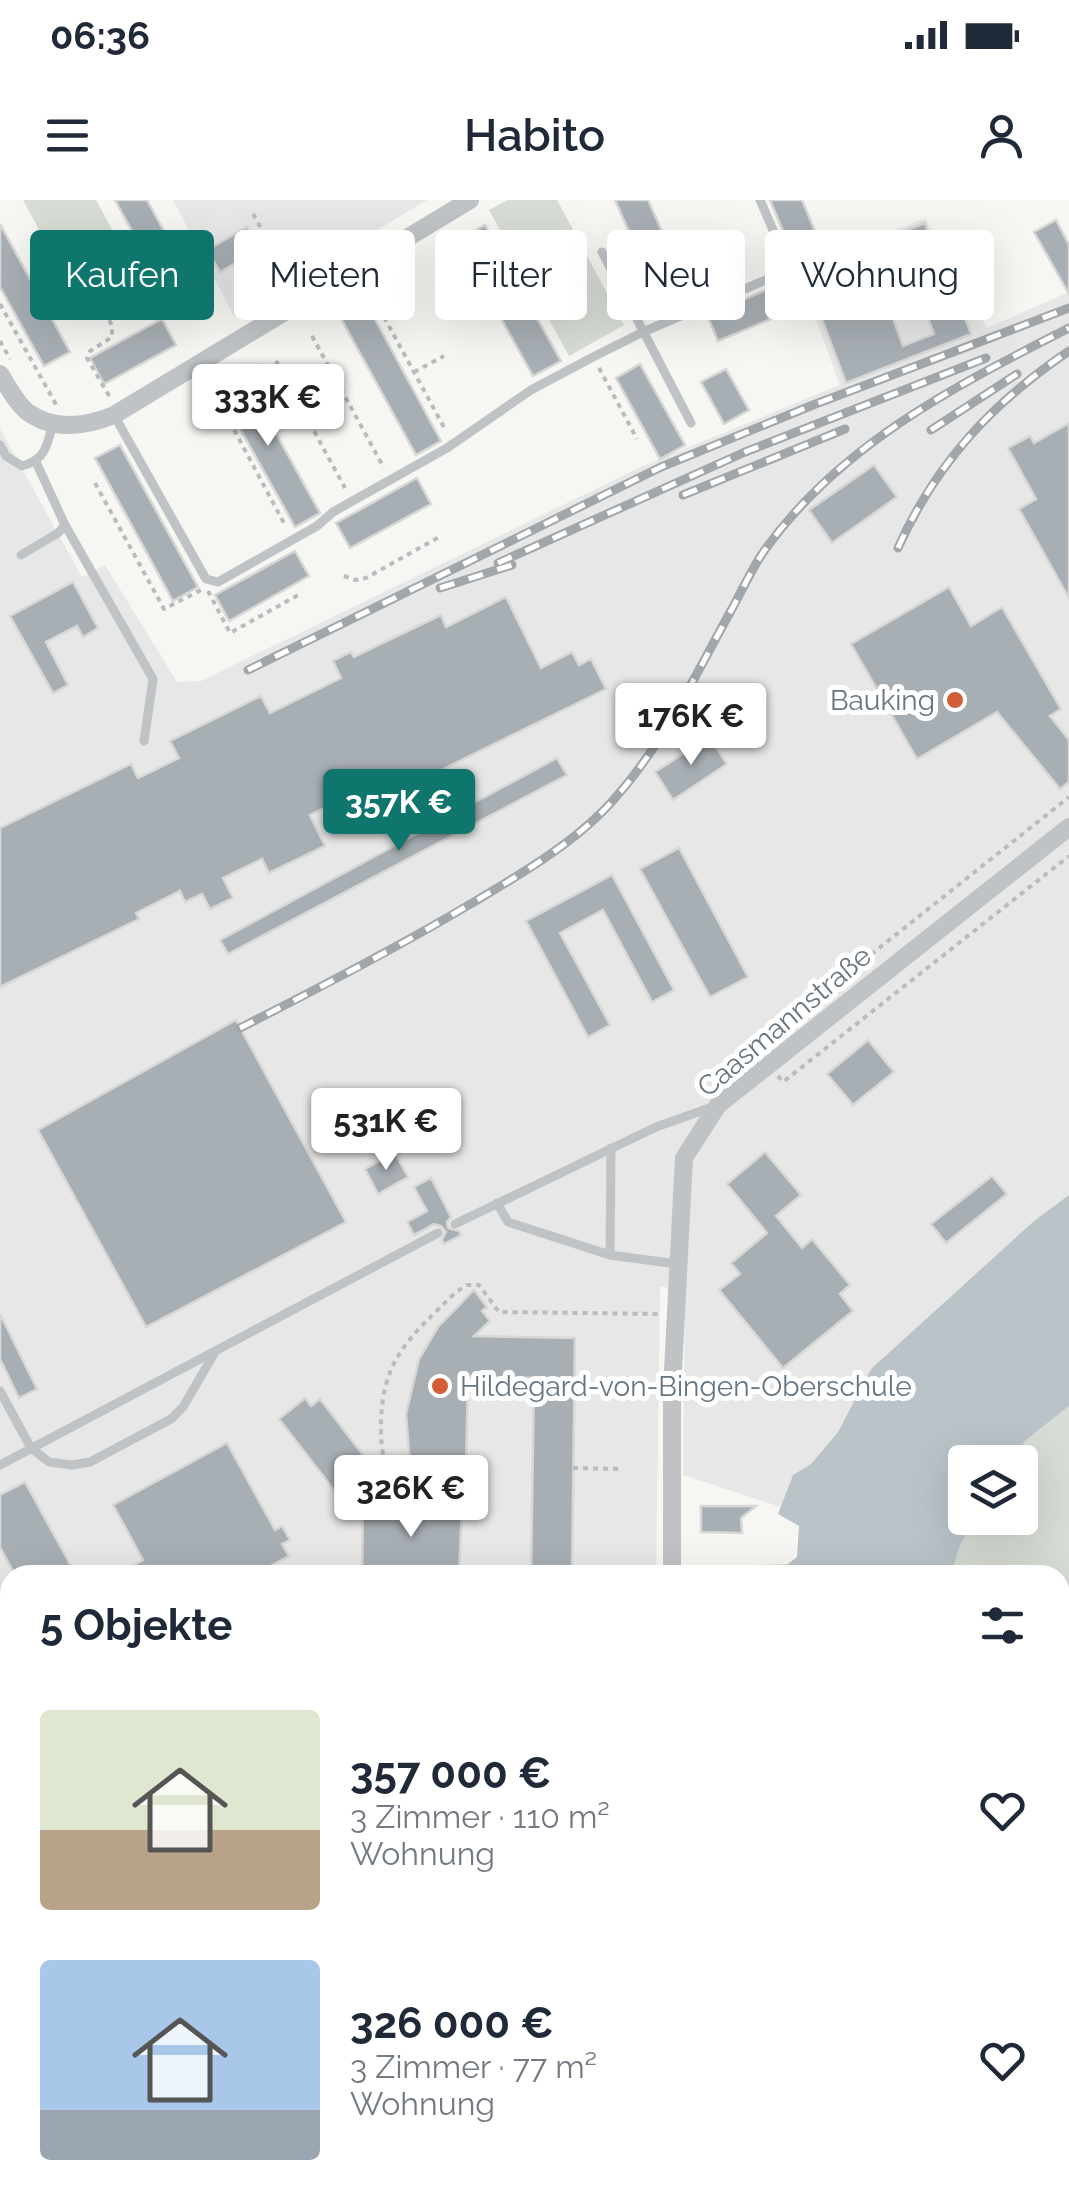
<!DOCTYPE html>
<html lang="de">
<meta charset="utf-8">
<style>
body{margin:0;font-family:Raleway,sans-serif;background:#f6f6f7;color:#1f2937;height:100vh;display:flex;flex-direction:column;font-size:38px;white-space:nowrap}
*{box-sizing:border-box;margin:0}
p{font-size:32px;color:#747a83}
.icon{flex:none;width:55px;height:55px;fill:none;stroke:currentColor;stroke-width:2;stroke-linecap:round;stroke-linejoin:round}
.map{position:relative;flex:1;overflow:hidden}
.panel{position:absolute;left:0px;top:1365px;width:1070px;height:642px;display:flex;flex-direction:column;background:#fff;border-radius:30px 30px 0 0;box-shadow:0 10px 40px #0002}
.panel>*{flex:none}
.banner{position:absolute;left:30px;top:30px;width:1010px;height:90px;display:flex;gap:20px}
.buttons{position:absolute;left:948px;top:1245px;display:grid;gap:20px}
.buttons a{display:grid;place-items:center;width:90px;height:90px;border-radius:10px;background:#fff;box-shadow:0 10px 40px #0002;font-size:50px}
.price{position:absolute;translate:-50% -85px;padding:0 22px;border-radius:10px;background:#fff;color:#222;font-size:32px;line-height:65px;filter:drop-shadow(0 2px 5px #0008)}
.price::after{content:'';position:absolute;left:50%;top:60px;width:30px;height:22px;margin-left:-15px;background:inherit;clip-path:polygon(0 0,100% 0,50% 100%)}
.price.on{background:#0f766e;color:#fff}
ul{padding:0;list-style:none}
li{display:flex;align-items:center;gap:30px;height:250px;padding:0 40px}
li span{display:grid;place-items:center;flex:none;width:280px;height:200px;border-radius:10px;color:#555}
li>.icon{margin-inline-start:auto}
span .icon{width:120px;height:120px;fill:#fffc;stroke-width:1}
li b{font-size:42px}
h2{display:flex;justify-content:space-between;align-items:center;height:120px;padding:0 40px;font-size:42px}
.pill{padding:0 35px;border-radius:10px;background:#fff;box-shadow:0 10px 40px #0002;font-size:35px;line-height:90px}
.pill.on{background:#0f766e;color:#fff}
.status{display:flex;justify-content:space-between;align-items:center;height:70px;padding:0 50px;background:#fff;direction:ltr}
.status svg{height:28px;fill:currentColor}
header{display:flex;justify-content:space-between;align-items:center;height:130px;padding:0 40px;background:#fff;font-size:45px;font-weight:600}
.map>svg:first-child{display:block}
.built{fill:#e6e7e6}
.green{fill:#d7dcd4}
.water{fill:#bac3c8}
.building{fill:#a8afb4;stroke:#d7d7d5;stroke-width:2.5;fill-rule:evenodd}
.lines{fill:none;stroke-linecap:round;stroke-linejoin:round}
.path{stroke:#b9bcbe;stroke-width:4;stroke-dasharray:5 5;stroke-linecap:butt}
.lane{stroke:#bfc3c6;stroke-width:9}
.street{stroke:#bfc3c6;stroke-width:18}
.rail-casing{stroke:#a1a6ab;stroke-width:9}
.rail{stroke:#fff;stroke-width:5;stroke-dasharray:15;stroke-linecap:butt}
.poi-dot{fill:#d35e36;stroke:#fff;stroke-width:4}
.labels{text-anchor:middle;stroke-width:10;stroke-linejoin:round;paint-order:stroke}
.poi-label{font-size:28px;fill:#677581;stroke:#fff;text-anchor:end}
.street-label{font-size:28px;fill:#677581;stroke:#fff}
</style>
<div class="status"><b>06:36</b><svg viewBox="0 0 49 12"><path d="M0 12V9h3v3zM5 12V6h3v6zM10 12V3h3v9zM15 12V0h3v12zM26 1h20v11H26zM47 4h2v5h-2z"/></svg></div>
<header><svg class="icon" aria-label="menu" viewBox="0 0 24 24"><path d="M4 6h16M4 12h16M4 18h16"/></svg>Habito<svg class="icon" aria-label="person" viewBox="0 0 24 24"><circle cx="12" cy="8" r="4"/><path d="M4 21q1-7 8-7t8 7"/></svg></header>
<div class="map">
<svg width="1069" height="2006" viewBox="0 0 1069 2006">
<rect width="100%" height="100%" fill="#f6f6f3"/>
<path class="built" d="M173,0h254l-193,116z
M925,18l62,110 82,-36v903l-35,26 -163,148 -33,63 -27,32 -18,11 -12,32 -98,-32 2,-187 -25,-1 -4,288h-646v623h456l-3,8h-463v-1777l82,148 23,-12 72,117 24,-1 442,-215 197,-81 -42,-114z"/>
<path class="green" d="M23,0h73l45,83 -57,31z
M508,0h49l67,125 -55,31 -80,-146z
M1069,1206v800h-117v-8h108v-623h-109l9,-30 17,-27h43v-56h-8l14,-22z
M788,1364l-2,11h-105v-8z
M503,1998h281l-2,8h-282z"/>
<path class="water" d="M1069,995v211l-43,34 -14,22h-47v56h12l-17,27 -9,30h-165l2,-11 9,-7 2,-31 -21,-12 15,-39 18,-11 27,-32 33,-63 163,-148z
M784,1998h168v8h-170z"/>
<path class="building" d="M115,0h32l43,79 -24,14z
M615,0h33l44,99 -28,12z
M770,0h32l19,46 -27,11z
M1056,20l13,25v49l-35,-62z
M925,23l15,46 2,-1 9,24 4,-2 16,44 -125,49 -26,-69 36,-14 -12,-31 -10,5 -6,-14zM902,48l32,86 -31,12 -32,-87z
M0,24l70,128 -26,14 -44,-79z
M485,25l76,136 -28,15 -75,-135z
M247,27l13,22 -40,23 -13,-22z
M792,79l12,26 -86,36 -11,-26z
M364,99l77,142 -25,14 -78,-142z
M162,119l14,26 -72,39 -14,-26z
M640,164l45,81 -25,14 -44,-81z
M726,169l23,41 -25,14 -23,-42z
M242,172l78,141 -25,14 -79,-141z
M1069,223v175l-50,-89 17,-10 -28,-51 22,-12 4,7z
M120,245l78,142 -25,14 -78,-143z
M874,265l23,32 -65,46 -23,-33z
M417,278l14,26 -81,44 -14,-25z
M295,351l14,25 -80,45 -14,-26z
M73,382l25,46 -15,9 -6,-11 -31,16 22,43 -15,8 -43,-77z
M949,387l22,39 31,-19 59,102 -11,7 19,24v42l-9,7 -63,-77 -80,47 -66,-115z
M506,397l35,71 31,-16 7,13 12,-6 15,30 -244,120 -8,-16 -44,22 15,31 -56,27 -7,-14 -39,19 10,20 -23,11 -8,-15 -17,8 -5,-11 -44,22 3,6 -139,68v-159l131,-64 7,14 41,-20 -9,-17 91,-45 9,17 71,-35 -8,-17 18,-9 3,5 87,-42 5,12z
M709,537l18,27 -54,36 -18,-28z
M557,558l10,17 -339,179 -8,-14z
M679,648l69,129 -38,20 -70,-128z
M612,675l62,115 -22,12 -49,-92 -43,23 50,92 -22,12 -62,-116z
M236,820l110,202 -200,105 -108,-197z
M868,840l26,32 -41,33 -26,-31z
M765,952l36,43 -25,21 26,32 10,-9 38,46 -10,9 13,17 -70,57 -64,-78 21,-16 -9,-11 36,-30 -40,-49z
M395,953l13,24 -30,17 -13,-25z
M992,976l15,18 -61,49 -15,-19z
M431,978l20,39 -4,5 1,6 11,3 2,4 -17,9 -2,-4 4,-8 -5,-6 -7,-2 -20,11 -7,-13 20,-11 -13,-24z
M474,1090l13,17 -5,4 8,10 -16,15 101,2 -3,237h-41l3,-197 -66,-1 -2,94h-41v-7h-15l-4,-50 13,-55 19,-32z
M0,1114l37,75 -18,9 -19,-39z
M305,1198l6,8 9,-7 47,61 -7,5 9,12 -28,22 -62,-80z
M227,1243l48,87 7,-4 8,14 -8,4 7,12 -35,19h-138l27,-15 -30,-55z
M25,1282l51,93h-61l-15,-28v-52z
M363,1304l99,2 -3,69h-97z
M701,1306h55l-15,12 1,15 -41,-1z"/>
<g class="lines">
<path class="path" d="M253,14l42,74
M365,82l81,149
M101,102l11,24v11l-22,14 -3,7 24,41
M0,104l58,104
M312,136l72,132
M0,141l10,18
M276,161l69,127
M599,168l38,71
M414,172l30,-16
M206,177l80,150
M95,283l69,126 37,-19
M344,376l11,4 11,-2 73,-41
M208,391l22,42 70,-39
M843,782l6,-10 220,-175
M778,876l5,6 286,-226
M573,1268l50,1
M387,1294c0,-22 -6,-42 -6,-63 -1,-71 28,-93 75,-139l11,-7h12l20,27 160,2
M0,1459l10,-5
M0,1626l10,37"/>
<path class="lane" d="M602,52l89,171
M114,215l92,164 12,3 99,-56 16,-14 114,-64 84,-58 62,-33 50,-25 144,-61 2,-4 -29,-67
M0,245l6,11 16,10c24,-6 25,-21 31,-43
M65,325l88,154 -9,62
M21,355l37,-22 7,-8 -29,-63
M611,948l-1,107 67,9
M497,1003l11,19 102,33
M455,1024l201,-97 59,-21
M0,1191l31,57 18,14 23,3 18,-3 81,-43 12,-12 32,-55
M0,1265l438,-232"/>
<path class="street" d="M0,174c8,12 17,31 29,39 26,18 58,13 85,2l356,-215
M672,1375v-185l12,-232 34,-53 351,-278
M481,2006l3,-8"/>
<defs>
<path id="rail" d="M931,230l86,-56
M683,295l162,-66
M898,348c38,-85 94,-145 171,-197
M498,363l247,-111 241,-94
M440,388l72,-23
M248,470l413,-203 152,-62 256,-97
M240,828c77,-39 153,-78 227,-122 47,-28 97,-56 136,-95 57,-58 91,-134 130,-204 9,-17 18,-36 29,-53 75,-108 193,-168 307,-226"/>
</defs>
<use href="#rail" class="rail-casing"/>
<use href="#rail" class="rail"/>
</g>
<g class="poi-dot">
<circle cx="955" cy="500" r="10"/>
<circle cx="440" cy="1186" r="10"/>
</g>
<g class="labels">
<g class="poi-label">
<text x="935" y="510">Bauking</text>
<text x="460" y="1196" text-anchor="start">Hildegard-von-Bingen-Oberschule</text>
</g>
<g class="street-label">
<text transform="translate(784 821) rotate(-40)" y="10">Caasmannstraße</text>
</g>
</g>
</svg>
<div class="buttons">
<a><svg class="icon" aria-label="layers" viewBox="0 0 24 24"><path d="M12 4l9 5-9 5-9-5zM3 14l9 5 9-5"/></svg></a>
</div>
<b class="price" style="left:268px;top:249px">333K €</b>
<b class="price" style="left:691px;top:568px">176K €</b>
<b class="price on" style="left:399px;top:654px">357K €</b>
<b class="price" style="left:386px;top:973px">531K €</b>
<b class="price" style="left:411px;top:1340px">326K €</b>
<div class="banner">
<a class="pill on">Kaufen</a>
<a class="pill">Mieten</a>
<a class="pill">Filter</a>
<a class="pill">Neu</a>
<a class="pill">Wohnung</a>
</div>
<section class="panel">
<h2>5 Objekte<svg class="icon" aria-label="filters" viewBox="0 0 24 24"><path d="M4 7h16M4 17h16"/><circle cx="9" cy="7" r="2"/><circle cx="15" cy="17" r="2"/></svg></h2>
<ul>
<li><span style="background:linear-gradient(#dfe7d0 60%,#b9a48a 0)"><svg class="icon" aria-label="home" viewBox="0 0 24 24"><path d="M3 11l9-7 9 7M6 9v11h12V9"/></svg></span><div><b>357 000 €</b><p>3 Zimmer · 110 m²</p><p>Wohnung</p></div><svg class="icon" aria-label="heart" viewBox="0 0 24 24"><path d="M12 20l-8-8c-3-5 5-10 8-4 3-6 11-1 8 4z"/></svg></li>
<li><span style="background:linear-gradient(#a9c7e8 75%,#9aa5b1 0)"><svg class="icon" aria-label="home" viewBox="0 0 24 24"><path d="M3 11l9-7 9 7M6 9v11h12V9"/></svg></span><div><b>326 000 €</b><p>3 Zimmer · 77 m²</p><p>Wohnung</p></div><svg class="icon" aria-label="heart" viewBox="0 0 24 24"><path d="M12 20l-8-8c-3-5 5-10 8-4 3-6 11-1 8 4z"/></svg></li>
</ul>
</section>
</div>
